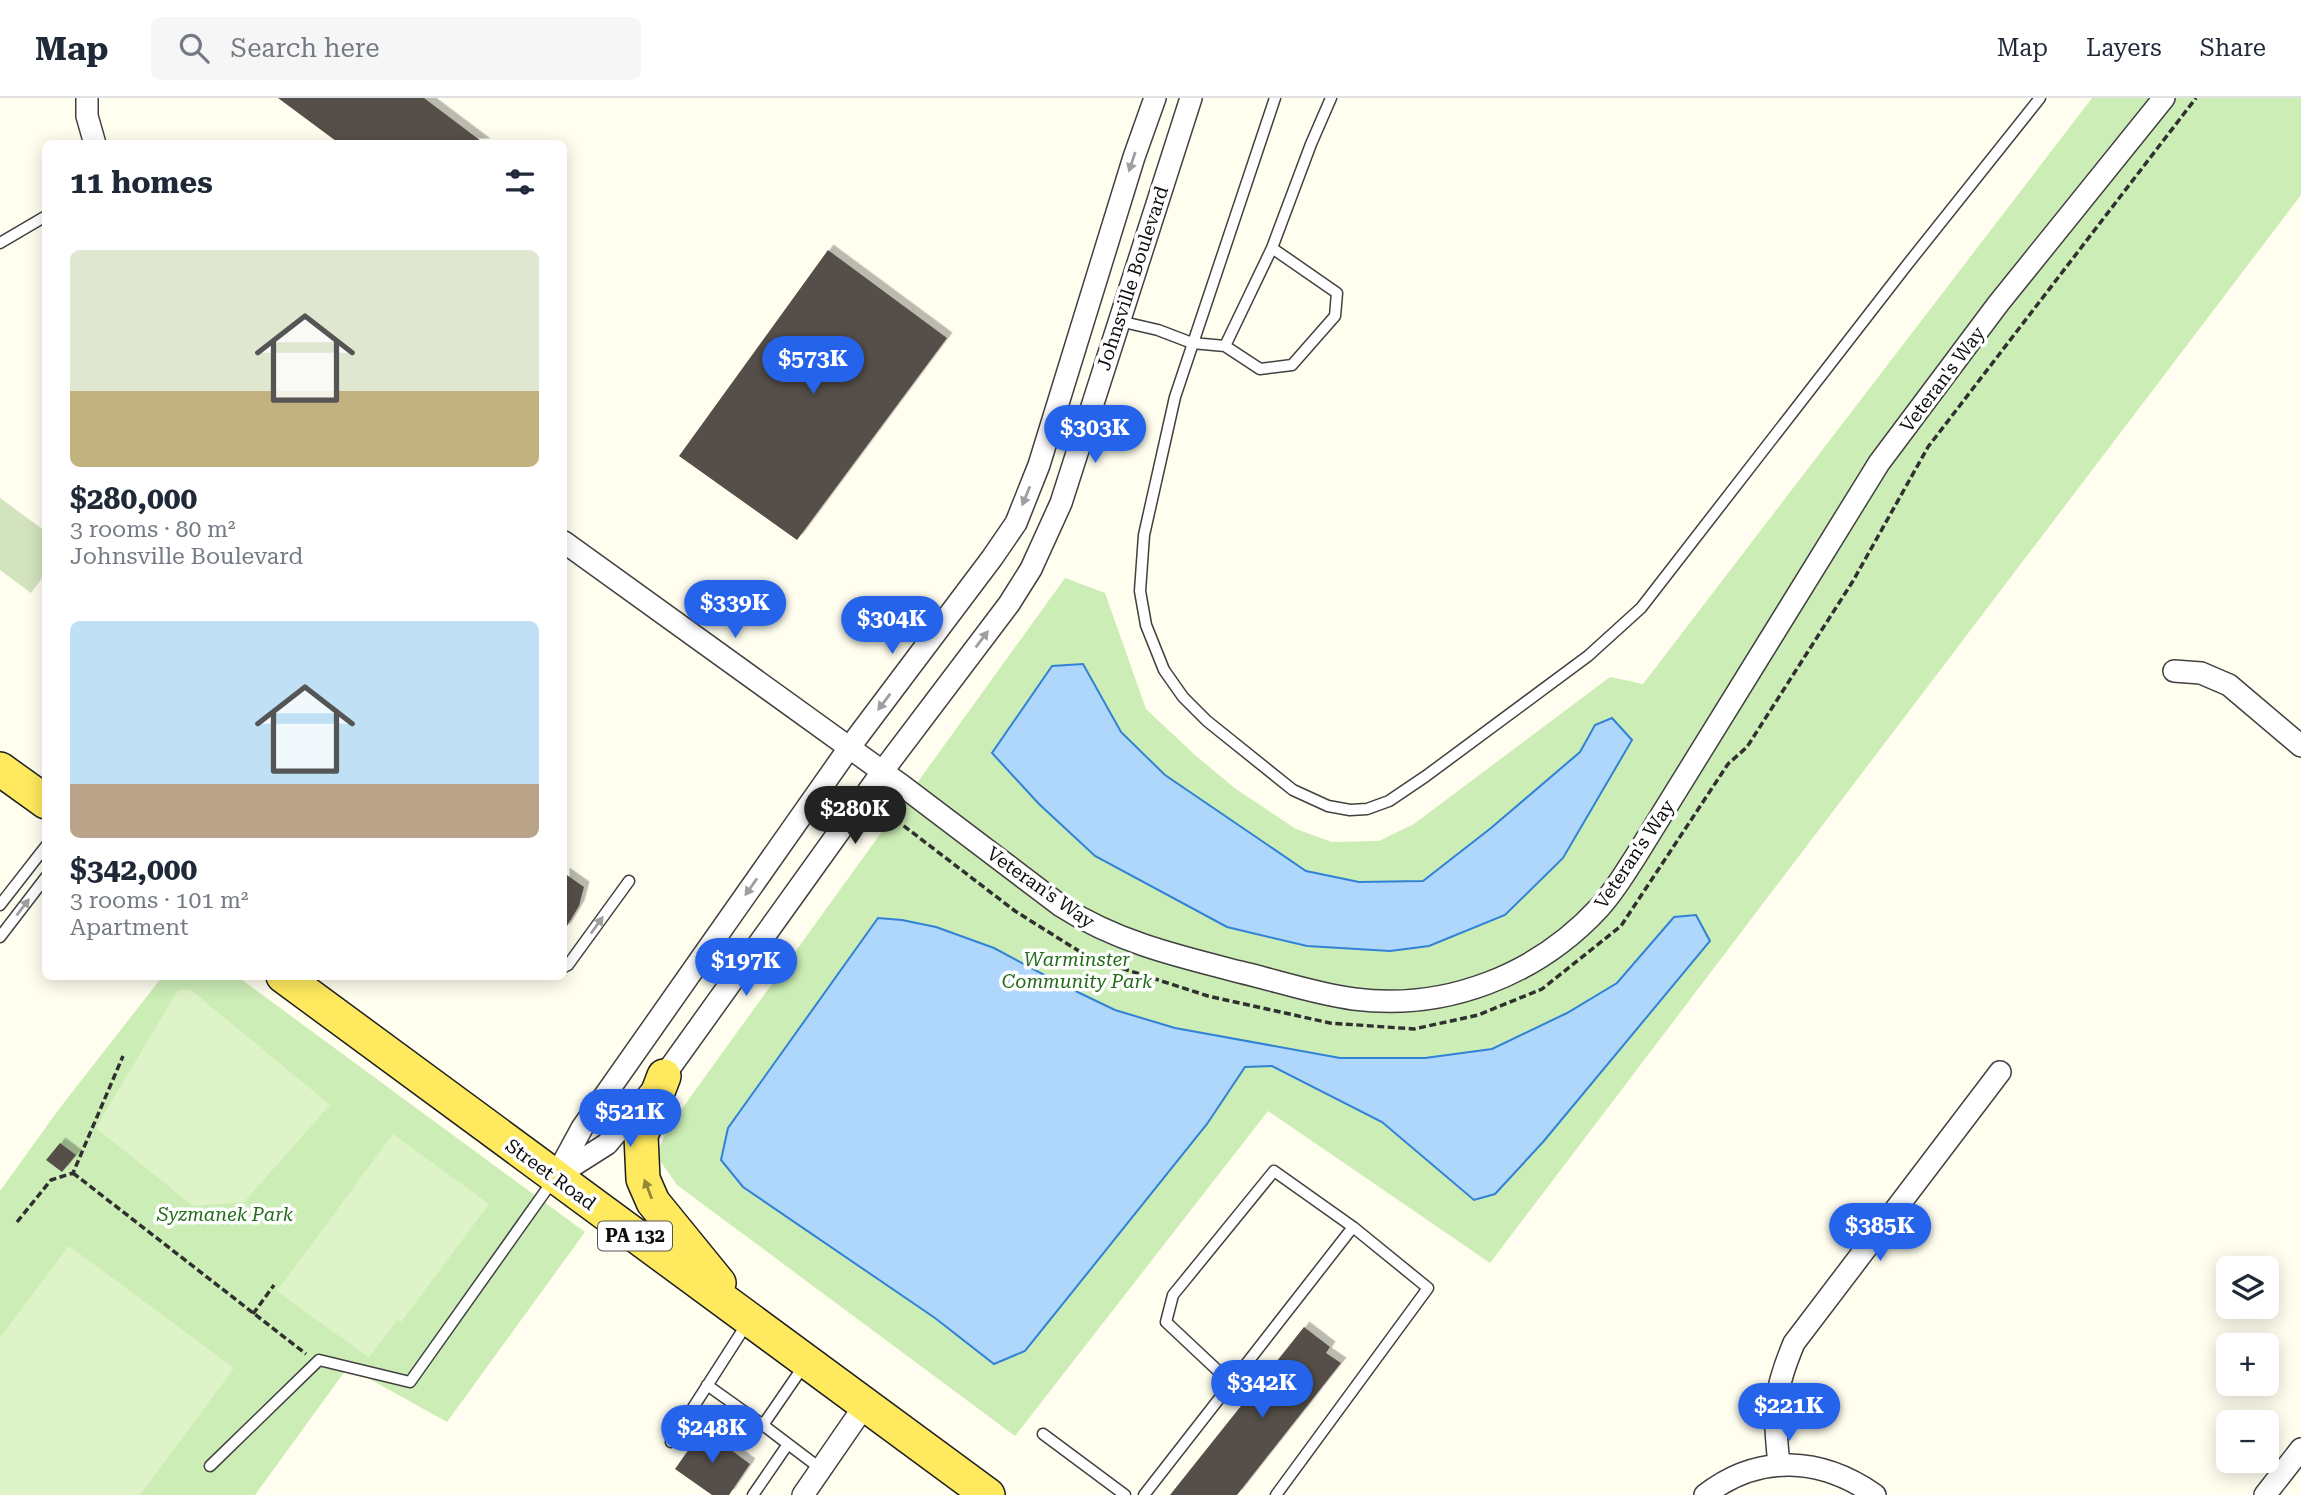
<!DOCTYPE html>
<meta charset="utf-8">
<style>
body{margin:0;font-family:"Roboto Serif",serif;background:#f6f6f7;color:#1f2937;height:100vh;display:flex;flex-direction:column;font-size:26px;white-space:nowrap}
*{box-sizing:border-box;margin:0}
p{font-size:23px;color:#747a83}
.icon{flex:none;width:38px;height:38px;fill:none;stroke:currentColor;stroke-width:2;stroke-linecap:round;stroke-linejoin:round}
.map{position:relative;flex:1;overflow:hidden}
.sheet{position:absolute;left:42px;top:42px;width:525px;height:840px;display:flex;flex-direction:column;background:#fff;border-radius:10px;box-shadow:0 4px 18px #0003}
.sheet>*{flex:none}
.buttons{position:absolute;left:2216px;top:1158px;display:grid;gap:14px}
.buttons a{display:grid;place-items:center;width:63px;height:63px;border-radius:10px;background:#fff;box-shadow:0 4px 18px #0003;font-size:35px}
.price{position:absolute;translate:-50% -60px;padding:0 16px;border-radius:24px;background:#2563eb;color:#fff;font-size:23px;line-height:46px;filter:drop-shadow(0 2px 4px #0008)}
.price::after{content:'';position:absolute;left:50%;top:42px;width:21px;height:16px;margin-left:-10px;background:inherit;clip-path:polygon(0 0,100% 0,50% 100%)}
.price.selected{background:#222;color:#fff}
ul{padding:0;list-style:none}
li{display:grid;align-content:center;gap:14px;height:371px;padding:0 28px}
li span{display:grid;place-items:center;height:217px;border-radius:10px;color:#555}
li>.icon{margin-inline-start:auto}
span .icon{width:126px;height:126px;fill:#fffc;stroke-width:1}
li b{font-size:30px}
h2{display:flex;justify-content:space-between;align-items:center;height:84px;padding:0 28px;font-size:30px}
header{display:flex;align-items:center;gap:42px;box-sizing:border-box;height:98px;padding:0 35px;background:#fff;border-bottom:2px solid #e0e1e3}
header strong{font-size:33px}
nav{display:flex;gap:38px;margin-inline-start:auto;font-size:24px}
.search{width:490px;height:63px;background:#f6f6f7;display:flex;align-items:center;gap:18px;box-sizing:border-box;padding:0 24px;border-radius:10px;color:#747a83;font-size:26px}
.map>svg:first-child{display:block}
.green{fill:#ccedb5}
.cemetery{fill:#d3e3be}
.pitch{fill:#dff3c8}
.water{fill:#afd6fb;stroke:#3182d7;stroke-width:2}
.building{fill:#575049;filter:url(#shadow)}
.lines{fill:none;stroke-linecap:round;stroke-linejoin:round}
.lane-casing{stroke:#414141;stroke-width:13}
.street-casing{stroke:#414141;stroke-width:24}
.primary-casing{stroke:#1f1f1f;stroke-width:36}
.path{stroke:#303030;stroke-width:3.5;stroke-dasharray:7 3.5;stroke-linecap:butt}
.lane{stroke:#fff;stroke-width:10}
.street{stroke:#fff;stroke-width:21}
.primary{stroke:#ffea5f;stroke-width:33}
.oneway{fill:#9f9f9f}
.oneway2{fill:#93873b}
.labels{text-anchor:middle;stroke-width:7;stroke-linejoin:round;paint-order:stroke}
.shield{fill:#fff;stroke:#565656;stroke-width:2}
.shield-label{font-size:18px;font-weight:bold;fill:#0e0e0e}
.street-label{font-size:19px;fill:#0e0e0e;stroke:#fff}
.park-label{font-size:19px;font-style:italic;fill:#216b19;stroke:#fff}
</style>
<header>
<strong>Map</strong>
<div class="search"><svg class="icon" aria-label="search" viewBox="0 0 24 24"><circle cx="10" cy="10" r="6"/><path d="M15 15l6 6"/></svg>Search here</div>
<nav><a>Map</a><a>Layers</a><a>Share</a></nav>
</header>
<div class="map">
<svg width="2301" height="1397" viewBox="0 0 2301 1397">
<defs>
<filter id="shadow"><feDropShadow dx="5.5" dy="-5.5" stdDeviation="0" flood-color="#0004"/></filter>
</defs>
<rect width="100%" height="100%" fill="#fffeef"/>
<path class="green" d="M2092,0h209v97l-811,1068 -222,-152 -253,325 -338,-251 -21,-30 12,-27 397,-550 40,15 41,116 49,46 41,34 60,40 36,13 47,-1 35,-17 196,-147 33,7z
M162,879h76l347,255 -138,190 -99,-55 -93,128h-255v-304l59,-82z"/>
<path class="cemetery" d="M0,400l45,33v43l-14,19 -31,-23z"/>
<path class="pitch" d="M178,892h13l139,115 -86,97 -51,4 -97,-78z
M393,1036l96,70 -88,118 -4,-2 -28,38 -92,-67z
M69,1148l165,122 -94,127h-140v-157z"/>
<path class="water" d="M1083,566l38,68 44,43 141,96 53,11 64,-1 68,-53 89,-76 15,-27 17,-7 20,22 -69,118 -58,57 -76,31 -39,5 -83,-5 -80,-19 -132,-71 -56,-52 -47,-51 60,-87z
M1696,817l14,26 -167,201 -48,52 -21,6 -92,-78 -110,-56 -27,1 -38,57 -182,227 -31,13 -59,-46 -192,-131 -22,-27 7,-32 150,-210 24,2 34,7 58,21 71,38 50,24 60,18 165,30h85l67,-9 75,-36 50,-30 57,-66z"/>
<path class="building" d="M278,0h146l61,46h-145z
M828,152l119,88 -150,202 -118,-84z
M564,775l20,14 -5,19 -15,25z
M60,1045l16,12 -14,17 -16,-12z
M1304,1229l26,20 -4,6 15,10 -104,132h-67z
M703,1331l47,35 -21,31h-17l-37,-26z"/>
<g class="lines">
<defs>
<path id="lane" d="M1275,0l-100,299 -31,138 -4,56 6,34 18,45 19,27 24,24 86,69 35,16 22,4 17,-1 22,-8 37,-25 162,-120 53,-48 266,-343 133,-167
M0,145l46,-27
M1272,150l39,-104 20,-46
M1119,223l39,9 34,13 33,3 35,23 32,-4 43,-49 2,-23 -65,-45 -47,98
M0,807l46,-59
M0,839l46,-60
M564,869l4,-2 61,-84
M1231,1285l-65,-61 7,-27 101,-124 79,56
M707,1287l56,40 42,-61
M763,1327l58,44
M1043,1336l82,61
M671,1344l77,-120
M210,1368l109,-106 91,22 144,-203
M753,1397l35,-51
M1144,1397l209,-268 75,61 -152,207"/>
<path id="street" d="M87,0v18l8,28
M564,444l340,245 157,119c56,36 116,50 179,66 38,9 76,22 114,27 92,12 183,-24 245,-91 15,-16 26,-35 37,-52l243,-393 119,-159 166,-206
M2174,573l27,2 28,12 72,61
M557,1076l25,-46 267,-380 143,-190 24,-35 23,-58 95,-308 21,-59
M555,1079l52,-33 57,-68 218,-304 127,-168 22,-35 30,-66 130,-405
M1779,1366c-6,-53 -6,-71 15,-121l206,-271
M803,1397l62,-90
M1705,1397c54,-42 116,-38 170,0
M2265,1397l36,-46"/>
<path id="primary" d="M0,671l46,33
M283,878l705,519
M664,978l-23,60 2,43 10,23 66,81"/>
</defs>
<use href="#lane" class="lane-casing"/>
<use href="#street" class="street-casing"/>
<use href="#primary" class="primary-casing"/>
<path class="path" d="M887,715l128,98 75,47 118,38 122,27 84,6 64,-14 64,-26 79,-63 107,-162 19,-17 106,-166 75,-134 268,-349
M73,1075l233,181
M17,1124l34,-42 22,-7 50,-117
M253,1216l21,-29"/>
<use href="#lane" class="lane"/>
<use href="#street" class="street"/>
<use href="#primary" class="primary"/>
</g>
<defs><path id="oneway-solid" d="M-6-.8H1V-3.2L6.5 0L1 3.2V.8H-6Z" transform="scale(1.75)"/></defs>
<g class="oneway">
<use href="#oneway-solid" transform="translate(1132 64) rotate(108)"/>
<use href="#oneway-solid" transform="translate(1026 398) rotate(112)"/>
<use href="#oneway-solid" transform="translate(982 541) rotate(-53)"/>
<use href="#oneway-solid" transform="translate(884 604) rotate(127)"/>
<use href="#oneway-solid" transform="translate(751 789) rotate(125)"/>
<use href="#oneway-solid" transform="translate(23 809) rotate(-53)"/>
<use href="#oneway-solid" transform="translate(597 827) rotate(-54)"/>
</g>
<use class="oneway2" href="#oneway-solid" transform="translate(648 1091) rotate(-111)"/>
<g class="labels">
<rect class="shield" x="598" y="1123.5" width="74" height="29" rx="5"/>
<g class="shield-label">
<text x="635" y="1144">PA 132</text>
</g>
<g class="street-label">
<text transform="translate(1132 180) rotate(-72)" y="7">Johnsville Boulevard</text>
<text transform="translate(1942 281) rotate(-53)" y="7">Veteran's Way</text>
<text transform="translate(1634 756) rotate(-56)" y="7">Veteran's Way</text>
<text transform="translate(1041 789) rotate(35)" y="7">Veteran's Way</text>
<text transform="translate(551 1076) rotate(36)" y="7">Street Road</text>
</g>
<g class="park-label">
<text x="1077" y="868">Warminster<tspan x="1077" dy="22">Community Park</tspan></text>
<text x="225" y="1123">Syzmanek Park</text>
</g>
</g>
</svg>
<div class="buttons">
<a><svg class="icon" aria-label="layers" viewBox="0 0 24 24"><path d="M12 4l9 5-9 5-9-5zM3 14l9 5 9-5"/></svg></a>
<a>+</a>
<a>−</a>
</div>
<b class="price" style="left:813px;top:298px">$573K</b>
<b class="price" style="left:1095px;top:367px">$303K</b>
<b class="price" style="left:735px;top:542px">$339K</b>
<b class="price" style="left:892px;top:558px">$304K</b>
<b class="price selected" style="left:855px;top:748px">$280K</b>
<b class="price" style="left:746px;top:900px">$197K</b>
<b class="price" style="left:630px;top:1051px">$521K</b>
<b class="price" style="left:1880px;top:1165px">$385K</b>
<b class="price" style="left:1262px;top:1322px">$342K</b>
<b class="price" style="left:1789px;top:1345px">$221K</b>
<b class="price" style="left:712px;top:1367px">$248K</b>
<section class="sheet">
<h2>11 homes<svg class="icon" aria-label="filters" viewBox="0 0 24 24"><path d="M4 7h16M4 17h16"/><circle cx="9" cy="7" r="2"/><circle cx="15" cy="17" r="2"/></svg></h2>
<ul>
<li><span style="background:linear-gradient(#dfe7d0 65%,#c2b280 0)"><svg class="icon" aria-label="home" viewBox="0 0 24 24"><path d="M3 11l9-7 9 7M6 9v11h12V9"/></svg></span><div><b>$280,000</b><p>3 rooms · 80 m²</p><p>Johnsville Boulevard</p></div></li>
<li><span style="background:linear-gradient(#bfe0f5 75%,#b9a48a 0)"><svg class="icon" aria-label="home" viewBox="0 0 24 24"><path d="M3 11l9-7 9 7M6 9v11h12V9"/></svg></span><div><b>$342,000</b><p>3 rooms · 101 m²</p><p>Apartment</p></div></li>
</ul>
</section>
</div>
